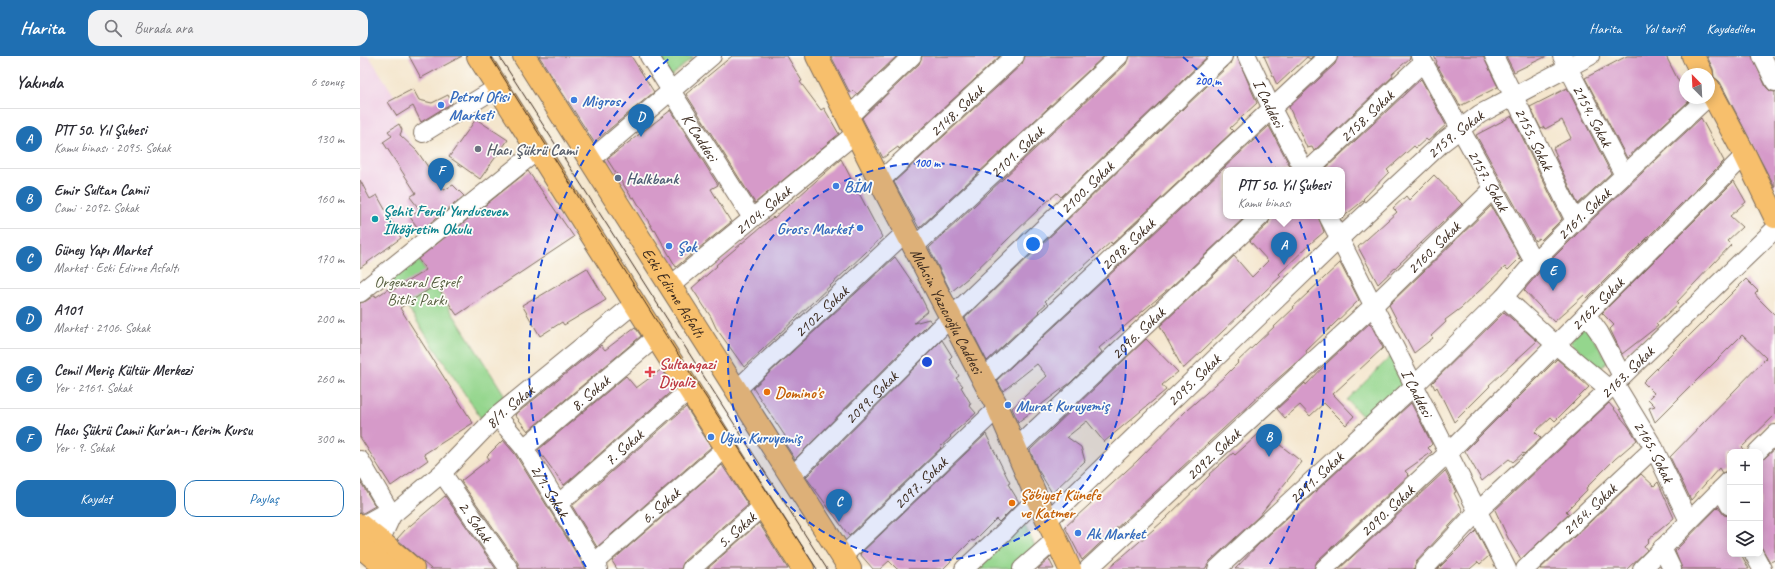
<!DOCTYPE html>
<html lang="tr">
<meta charset="utf-8">
<style>
body{margin:0;font-family:Caveat,sans-serif;background:#f2f2f3;color:#2b2b33}
.controls{position:absolute;right:12px;bottom:12px;display:grid;overflow:hidden;border-radius:8px;box-shadow:0 2px 10px #0003}
.controls button{width:36px;height:36px;display:grid;place-items:center;padding:0;border:0;border-bottom:1px solid #e1e1e2;background:#fff;color:#2b2b33;font:20px sans-serif}
.compass{position:absolute;left:1319px;top:12px;width:36px;height:36px;border-radius:50%;background:#fff;box-shadow:0 2px 10px #0003;rotate:336deg}
.you{position:absolute;left:673px;top:188px;width:14px;height:14px;margin:-10px;border:3px solid #fff;border-radius:50%;background:#1a73e8;box-shadow:0 0 0 6px #1a73e833}
.badge{display:grid;place-items:center;width:26px;height:26px;border-radius:50%;background:#1f6fb2;color:#fff;font-size:13px;font-weight:700}
.pin{position:absolute;translate:-50% -33px;filter:drop-shadow(0 1px 2px #0008)}
.pin::after{content:'';position:absolute;top:21px;width:14px;height:12px;background:inherit;clip-path:polygon(0 0,100% 0,50% 100%)}
.popup{position:absolute;left:863px;top:111px;width:122px;height:52px;box-sizing:border-box;display:grid;place-content:center;border-radius:8px;background:#fff;filter:drop-shadow(0 1px 3px #0005);font-size:13px;white-space:nowrap;color:#7c7c81}
.popup b{font-size:15px;color:#2b2b33}
.popup::after{content:'';position:absolute;left:50%;top:100%;margin-left:-8px;border:8px solid transparent;border-top-color:#fff}
.list{margin:0;padding:0;list-style:none}
h2{display:flex;justify-content:space-between;align-items:center;height:52px;margin:0;padding:0 16px;font-size:17px}
h2 small{font-size:13px;font-weight:400;color:#7c7c81}
.list li{display:grid;grid-template-columns:26px 1fr auto;gap:12px;align-items:center;box-sizing:border-box;height:60px;padding:0 16px;border-top:1px solid #e1e1e2}
.list b{display:block;font-size:15px;white-space:nowrap}
.list p{margin:0;font-size:13px;white-space:nowrap;color:#7c7c81}
.list em{font-size:13px;font-style:normal;color:#7c7c81}
.actions{display:flex;gap:8px;padding:12px 16px}
.actions a{flex:1;padding:9px 0;border:1px solid #1f6fb2;border-radius:12px;text-align:center;font-size:14px;color:#1f6fb2}
.actions .main{background:#1f6fb2;color:#fff}
.icon{flex:none;width:22px;height:22px;fill:none;stroke:currentColor;stroke-width:2;stroke-linecap:round;stroke-linejoin:round}
.map{position:relative;flex:none;width:1415px;height:513px;overflow:hidden}
header{display:flex;align-items:center;gap:24px;box-sizing:border-box;height:56px;padding:0 20px;background:#1f6fb2;color:#fff}
header strong{font-size:19px}
nav{display:flex;gap:22px;margin-inline-start:auto;font-size:14px}
.search{width:280px;height:36px;background:#f2f2f3;display:flex;align-items:center;gap:10px;box-sizing:border-box;padding:0 14px;border-radius:12px;color:#7c7c81;font-size:15px}
main{display:flex}
aside{flex:1;background:#fff}
.map>svg:first-child{display:block}
.built{fill:#f0d0e5}
.green{fill:#94d68d;stroke:#688056}
.building{fill:#d69ac9}
.lines{fill:none;stroke-linecap:round;stroke-linejoin:round}
.minor-casing{stroke:#7c6c5b;stroke-width:20}
.major-casing{stroke:#7c6c5b;stroke-width:24}
.highway-casing{stroke:#7c6c5b;stroke-width:24}
.minor{stroke:#fff;stroke-width:18}
.major{stroke:#f7bf6c;stroke-width:22}
.highway{stroke:#f7bf6c;stroke-width:22}
.tram{stroke:#3b2a1e;stroke-width:1}
.ring{fill:none;stroke:#1d4ed8;stroke-width:2;stroke-dasharray:7 5}
.shop-dot{fill:#3f7fe0;stroke:#fdfcf7;stroke-width:1.5}
.worship-dot{fill:#6b7280;stroke:#fdfcf7;stroke-width:1.5}
.service-dot{fill:#5c6f8a;stroke:#fdfcf7;stroke-width:1.5}
.culture-dot{fill:#0f9aa8;stroke:#fdfcf7;stroke-width:1.5}
.health-dot{fill:#e0444e;stroke:#fdfcf7;stroke-width:1.5}
.food-dot{fill:#e8710a;stroke:#fdfcf7;stroke-width:1.5}
.labels{text-anchor:middle;stroke-width:3.5;stroke-linejoin:round;paint-order:stroke}
.shop-label{font-size:16px;font-weight:bold;fill:#366cbe;stroke:#fdfcf7;text-anchor:start}
.street-label{font-size:16px;fill:#3b2a1e;stroke:#fdfcf7}
.worship-label{font-size:16px;font-weight:bold;fill:#5b616d;stroke:#fdfcf7;text-anchor:start}
.service-label{font-size:16px;font-weight:bold;fill:#4e5e75;stroke:#fdfcf7;text-anchor:start}
.culture-label{font-size:16px;font-weight:bold;fill:#0d838f;stroke:#fdfcf7;text-anchor:start}
.park-label{font-size:16px;fill:#565e3f;stroke:#fdfcf7}
.health-label{font-size:16px;font-weight:bold;fill:#be3a42;stroke:#fdfcf7;text-anchor:start}
.food-label{font-size:16px;font-weight:bold;fill:#c56008;stroke:#fdfcf7;text-anchor:start}
.centre{fill:#1d4ed8;stroke:#fdfcf7;stroke-width:2}
.ring-label{font-size:12px;text-anchor:middle;font-weight:bold;fill:#1d4ed8;stroke:#fdfcf7;stroke-width:3.5;stroke-linejoin:round;paint-order:stroke}
</style>
<header>
<strong>Harita</strong>
<div class="search"><svg class="icon" aria-label="search" viewBox="0 0 24 24"><circle cx="10" cy="10" r="6"/><path d="M15 15l6 6"/></svg>Burada ara</div>
<nav><a>Harita</a><a>Yol tarifi</a><a>Kaydedilen</a></nav>
</header>
<main>
<aside>
<h2>Yakında<small>6 sonuç</small></h2>
<ul class="list">
<li><span class="badge">A</span><div><b>PTT 50. Yıl Şubesi</b><p>Kamu binası · 2095. Sokak</p></div><em>130 m</em></li>
<li><span class="badge">B</span><div><b>Emir Sultan Camii</b><p>Cami · 2092. Sokak</p></div><em>160 m</em></li>
<li><span class="badge">C</span><div><b>Güney Yapı Market</b><p>Market · Eski Edirne Asfaltı</p></div><em>170 m</em></li>
<li><span class="badge">D</span><div><b>A101</b><p>Market · 2106. Sokak</p></div><em>200 m</em></li>
<li><span class="badge">E</span><div><b>Cemil Meriç Kültür Merkezi</b><p>Yer · 2161. Sokak</p></div><em>260 m</em></li>
<li><span class="badge">F</span><div><b>Hacı Şükrü Camii Kur'an-ı Kerim Kursu</b><p>Yer · 9. Sokak</p></div><em>300 m</em></li>
</ul>
<div class="actions"><a class="main">Kaydet</a><a>Paylaş</a></div>
</aside>
<div class="map">
<svg width="1415" height="513" viewBox="0 0 1415 513">
<rect width="100%" height="100%" fill="#fdfcf7"/>
<filter id="ink" filterUnits="userSpaceOnUse"><feTurbulence type="fractalNoise" baseFrequency=".025" numOctaves="2"/><feDisplacementMap in="SourceGraphic" scale="8" xChannelSelector="R" yChannelSelector="G"/><feConvolveMatrix kernelMatrix="1 2 1 2 8 2 1 2 1" color-interpolation-filters="sRGB"/></filter>
<filter id="wash" filterUnits="userSpaceOnUse"><feTurbulence type="fractalNoise" baseFrequency=".012" numOctaves="4" result="noise"/><feDisplacementMap in="SourceGraphic" scale="16" xChannelSelector="R" yChannelSelector="G"/><feGaussianBlur stdDeviation="0.9" result="paint"/><feColorMatrix in="noise" values="0 0 0 0 0 0 0 0 0 0 0 0 0 0 0 0 0 1.4 0 .05"/><feComposite in="paint" operator="in"/></filter>
<g filter="url(#wash)">
<rect width="100%" height="100%" fill="#f4e6cd"/>
<path class="built" d="M0,0h9l35,55 -10,7 41,59 -13,11 16,23 -71,55 -7,-10z"/>
<g class="green">
<path d="M295,0h39l-25,22z"/>
<path d="M58,203l86,135 -3,9 -19,17 -93,-141z"/>
<path d="M1225,269l23,36 -9,9 -29,-29z"/>
<path d="M1031,300l14,27 -37,39 -21,-22z"/>
<path d="M663,466l14,28 -22,19h-44z"/>
</g>
<g id="blocks">
<g class="building">
<path d="M49,0h53l-41,22z"/>
<path d="M179,0h92l23,36 -60,50z"/>
<path d="M372,0h55l15,25 -2,1 21,28 3,-2 15,26 -84,69 -69,-109z"/>
<path d="M471,0h66l-40,38 -4,-3 -3,2z"/>
<path d="M562,0h78l-101,93 -1,-2 -15,11 -21,-40 57,-54z"/>
<path d="M665,0h79l-185,172 -25,-46 128,-118z"/>
<path d="M769,0h79l-147,141 -4,-4 -14,12 -74,72 -18,15 -22,-44 197,-184z"/>
<path d="M873,0h4l20,47 -27,25 3,3 -121,113 -1,-2 -66,59 2,2 -9,8 1,1 -52,49 -22,-43 265,-254z"/>
<path d="M904,0h49l-3,3 -3,-2 -30,28z"/>
<path d="M978,0h72v2l-18,16 1,2 -79,75 -2,-4 -5,1 -18,-41 46,-43z"/>
<path d="M1074,0h49l15,31 -38,19 -24,-43 1,-1z"/>
<path d="M1146,0h41l-33,16z"/>
<path d="M1267,0h39l19,38v4h2l2,3 -62,57 -42,-80z"/>
<path d="M1347,0h45l14,31 4,4 5,1v96l-55,-106 -6,-5 -1,-8z"/>
<path d="M1061,23l25,46 -18,16 -2,-2 -10,9 -2,-2 -27,24 2,2 -26,27 1,1 -22,18v-48h-18z"/>
<path d="M1207,32l44,85 -33,31 -23,-48h2l-4,-8 18,-10 -9,-18 -17,9 -1,-2 -3,2 -11,-22z"/>
<path d="M53,33l6,11 13,3 16,-8 4,8 -31,19 -8,-16 -16,10 -9,-14z"/>
<path d="M311,54l47,75 -7,4 20,33 -55,45 -21,-37 -1,1 -20,-34 -2,1 -25,-39z"/>
<path d="M1152,60l50,103 -21,21 -2,-2 -4,3 -59,-106z"/>
<path d="M1341,62l23,43 -137,137 -3,-3 -30,27 -30,-32 18,-21 40,-40z"/>
<path d="M116,63l32,21 -28,39 -31,-22z"/>
<path d="M39,68l3,6 -2,5 17,16 27,39 9,-5 11,11 -44,35 -10,-14 10,-7 -10,-13 6,-4 -33,-51 9,-6 -4,-5z"/>
<path d="M909,70l23,44h-66v46h20l-76,72 -71,60 3,4 -32,31 -52,39 -6,-14 35,-32 -10,-12 -34,27 -6,-11z"/>
<path d="M481,103l41,78 -138,130 -28,-39 -5,-11 -19,-29 25,-22 -1,-1 57,-48 1,1z"/>
<path d="M168,115l46,66 -117,78 -21,-30 -36,23 73,115 -49,31 4,6 -37,26 -31,-49v-134l6,-2 9,-6 1,2 12,-8 2,3 36,-22 -8,-11z"/>
<path d="M1074,119l28,29 -84,80 -20,-37 39,-35 -4,-4 13,-12 3,4z"/>
<path d="M0,124l10,19 7,-4 24,43 -41,30z"/>
<path d="M1374,125l12,21 -16,14 12,11 -15,14 4,4 -54,57 1,2 -22,20 2,2 -36,28 -12,-25 4,-4 -12,-12z"/>
<path d="M1131,150l29,52 -12,12 -3,-3 -44,41 -16,12 1,2 -15,14 2,2 -19,15 -25,-48z"/>
<path d="M911,160h47l6,16 -13,11 -32,31 2,2 -17,16 -81,77 -23,-43 74,-70 18,21 16,-16 -18,-20 18,-17z"/>
<path d="M535,201l22,32 11,22 -14,12 15,-4 2,3 -136,137 -13,-20 3,-3 -32,-48z"/>
<path d="M980,207l19,37 -53,51 1,2 -43,38 -182,169 -17,-33 72,-66 50,-51 37,-33 14,-14 -1,-1 57,-54 -1,-1z"/>
<path d="M227,212l19,32 -42,25 -2,-3 -22,14 -18,-31 12,-7 1,1z"/>
<path d="M1386,223l12,12 -3,3 4,5 16,16v100l-33,32 5,5h-17v18l-8,3 -3,-5 -28,32 -21,-43 96,-99 -24,-23 -87,87 -6,-14 6,-2 -7,-7 6,-6 -11,-11z"/>
<path d="M1144,256l33,29 -48,44 1,1 -36,36 -17,-35 -2,2 -3,-6z"/>
<path d="M1010,267l13,25 -50,46 21,22 -8,9 -22,-22 -14,13 -10,-11 -15,13 -8,-9 28,-26 1,2 22,-23z"/>
<path d="M275,271l6,9 -113,95 -13,-16 86,-70 4,5z"/>
<path d="M786,283l32,33 -16,13 4,5 -62,52 -17,-21 -20,16 14,10 4,14 -33,32 -15,-25 -7,-18z"/>
<path d="M582,284l10,16 -3,3 10,17 -3,2 7,8 -2,1 10,17 -2,1 7,8 -26,23 1,1 -11,10 1,1 -92,88 -43,-59z"/>
<path d="M1197,303l32,28 -34,34 -4,-4 -16,15 6,6 -17,16 -1,-1 -10,9 -4,-3 -27,22 -17,-30z"/>
<path d="M302,313l12,20 -110,96 -26,-35 88,-74 10,12z"/>
<path d="M1051,347l21,41 -4,4 4,4 -27,19 4,4 -92,86 -3,8h-79l23,-24z"/>
<path d="M1249,347l19,23 9,14 -22,19 -29,29 1,2 -21,21 3,3 -48,45 -13,-21 -13,-28z"/>
<path d="M326,351l25,40 -114,100 -25,-41z"/>
<path d="M902,375l40,31 -43,54 -49,45 -5,8h-97l54,-47 48,-47 -1,-1 24,-21 2,2z"/>
<path d="M626,378l24,49 -2,1 11,18 -20,20 -3,-3 -22,22 -2,-1 -29,29h-46l-8,-8 -9,8h-7l-13,-15z"/>
<path d="M143,384l12,14 71,115h-67l-1,-6 -56,-80 -1,-2 28,-22 -2,-3z"/>
<path d="M1415,393v111l-5,2 -10,-17v-83z"/>
<path d="M362,409l26,40 -64,56 -3,8h-64l-5,-8z"/>
<path d="M1085,415l11,21 -2,1 9,18 -47,51 -2,7h-75z"/>
<path d="M1281,418l13,12 4,-4 16,36 -26,22 1,1 -5,5 3,4 -20,19h-87z"/>
<path d="M0,425l15,25 -12,7h-3z"/>
<path d="M85,440l51,73h-65l-34,-30 8,-9z"/>
<path d="M1358,451l6,8 6,1v38h11l8,15h-67l-7,-18z"/>
<path d="M399,467l29,46h-81z"/>
<path d="M1116,475l13,25 -9,8 -2,-2 -8,7h-32z"/>
<path d="M689,503l5,10h-16z"/>
</g>
</g>
</g>
<g filter="url(#ink)">
<use href="#blocks" fill-opacity="0" stroke="#7c6c5b" stroke-width="1"/>
<g class="lines">
<defs>
<g id="minor">
<path id="s1" d="M289,0l103,162"/>
<path id="s2" d="M887,0l25,53 32,61"/>
<path id="s3" d="M1060,0l114,206"/>
<path id="s4" d="M1134,0l81,165"/>
<path id="s5" d="M1202,0l62,119"/>
<path d="M1402,0l13,26"/>
<path d="M488,61l64,-61"/>
<path d="M63,77l75,-46"/>
<path d="M230,104l122,-104"/>
<path id="s6" d="M949,114l114,-108"/>
<path id="s7" d="M520,125l135,-125"/>
<path id="s8" d="M968,160l179,353"/>
<path id="s9" d="M554,191l205,-191"/>
<path id="s10" d="M310,230l186,-153"/>
<path d="M0,237l178,-143"/>
<path d="M1144,241l51,47 54,45"/>
<path d="M1226,258l13,18 23,44"/>
<path id="s11" d="M623,323l345,-323"/>
<path id="s12" d="M1255,328l39,64 35,73"/>
<path id="s13" d="M376,334l170,-158"/>
<path id="s14" d="M137,360l27,32 74,121"/>
<path id="s15" d="M164,392l132,-111"/>
<path id="s16" d="M655,393l246,-233"/>
<path d="M1397,396l18,-18"/>
<path d="M0,404l32,55"/>
<path id="s17" d="M82,417l67,96"/>
<path id="s18" d="M431,421l159,-159 273,-262"/>
<path d="M1361,433l9,17"/>
<path id="s19" d="M198,448l131,-114"/>
<path id="s20" d="M688,464l291,-281 104,-97 37,-28 110,-58"/>
<path d="M1,470l20,-11h11"/>
<path id="s21" d="M20,485l12,-26 50,-42 55,-57 137,-112"/>
<path d="M1302,492l10,21"/>
<path d="M1394,498l8,15"/>
<path id="s22" d="M482,501l156,-149"/>
<path id="s23" d="M234,507l132,-115"/>
<path id="s24" d="M331,513l72,-63"/>
<path d="M604,513l41,-38 32,-33"/>
<path d="M662,513l34,-30"/>
<path id="s25" d="M728,513l286,-264 119,-116"/>
<path id="s26" d="M857,513l198,-184 89,-88 30,-35 41,-41 132,-123"/>
<path id="s27" d="M964,513l125,-117 296,-297"/>
<path id="s28" d="M1064,513l53,-57 132,-123 166,-160"/>
<path id="s29" d="M1165,513l129,-121"/>
<path d="M1282,513l88,-89"/>
</g>
<g id="major">
<path d="M118,0l325,513"/>
<path id="s30" d="M164,0l326,513"/>
<path id="s31" d="M457,0l70,139 111,213 39,90 33,71"/>
<path d="M1333,0l9,18"/>
<path d="M1349,32l36,67 30,62"/>
<path d="M0,469l20,16"/>
</g>
<g id="highway">
<path d="M20,485l33,28"/>
<path d="M0,490l27,23"/>
</g>
</defs>
<use href="#minor" class="minor-casing"/>
<use href="#major" class="major-casing"/>
<use href="#highway" class="highway-casing"/>
<use href="#minor" class="minor"/>
<use href="#major" class="major"/>
<use href="#highway" class="highway"/>
<g class="tram">
<path d="M130,0l164,261 163,252"/>
<path d="M139,0l328,513"/>
</g>
</g>
</g>
<circle cx="567" cy="306" r="199" fill="#1d4ed8" fill-opacity=".12"/>
<g class="ring">
<circle cx="567" cy="306" r="199"/>
<path d="M226 511A398 398 0 0 1 311 1M823 1A398 398 0 0 1 908 511"/>
</g>
<g class="shop-dot">
<circle cx="214" cy="44" r="4"/>
<circle cx="81" cy="49" r="4"/>
<circle cx="476" cy="130" r="4"/>
<circle cx="500" cy="172" r="4"/>
<circle cx="309" cy="190" r="4"/>
<circle cx="648" cy="349" r="4"/>
<circle cx="351" cy="381" r="4"/>
<circle cx="718" cy="477" r="4"/>
</g>
<circle class="worship-dot" cx="118" cy="93" r="4"/>
<circle class="service-dot" cx="258" cy="122" r="4"/>
<circle class="culture-dot" cx="15" cy="163" r="4"/>
<path class="health-dot" d="M288 310h4v4h4v4h-4v4h-4v-4h-4v-4h4z"/>
<g class="food-dot">
<circle cx="407" cy="336" r="4"/>
<circle cx="652" cy="447" r="4"/>
</g>
<g class="labels">
<g class="shop-label">
<text x="89" y="46">Petrol Ofisi<tspan x="89" dy="18">Marketi</tspan></text>
<text x="222" y="50">Migros</text>
<text x="484" y="136">BİM</text>
<text x="492" y="178" text-anchor="end">Gross Market</text>
<text x="317" y="196">Şok</text>
<text x="656" y="355">Murat Kuruyemiş</text>
<text x="359" y="387">Uğur Kuruyemiş</text>
<text x="726" y="483">Ak Market</text>
</g>
<g class="street-label">
<text dy="6" stroke="none"><textPath href="#s2" startOffset="52">I Caddesi</textPath></text>
<text dy="6" stroke="none"><textPath href="#s7" startOffset="104">2148. Sokak</textPath></text>
<text dy="6" stroke="none"><textPath href="#s6" startOffset="79">2158. Sokak</textPath></text>
<text dy="6" stroke="none"><textPath href="#s5" startOffset="67">2154. Sokak</textPath></text>
<text dy="6" stroke="none"><textPath href="#s20" startOffset="561">2159. Sokak</textPath></text>
<text dy="6" stroke="none"><textPath href="#s1" startOffset="96">K Caddesi</textPath></text>
<text dy="6" stroke="none"><textPath href="#s4" startOffset="92">2155. Sokak</textPath></text>
<text dy="6" stroke="none"><textPath href="#s9" startOffset="140">2101. Sokak</textPath></text>
<text dy="6" stroke="none"><textPath href="#s3" startOffset="142">2157. Sokak</textPath></text>
<text dy="6" stroke="none"><textPath href="#s18" startOffset="414">2100. Sokak</textPath></text>
<text dy="6" stroke="none"><textPath href="#s10" startOffset="120">2104. Sokak</textPath></text>
<text dy="6" stroke="none"><textPath href="#s26" startOffset="511">2161. Sokak</textPath></text>
<text dy="6" stroke="none"><textPath href="#s11" startOffset="198">2098. Sokak</textPath></text>
<text dy="6" stroke="none"><textPath href="#s25" startOffset="472">2160. Sokak</textPath></text>
<text dy="6" stroke="none"><textPath href="#s30" startOffset="280">Eski Edirne Asfaltı</textPath></text>
<text dy="6" stroke="none"><textPath href="#s27" startOffset="381">2162. Sokak</textPath></text>
<text dy="6" stroke="none"><textPath href="#s13" startOffset="116">2102. Sokak</textPath></text>
<text dy="6" stroke="none"><textPath href="#s31" startOffset="286">Muhsin Yazıcıoğlu Caddesi</textPath></text>
<text dy="6" stroke="none"><textPath href="#s16" startOffset="169">2096. Sokak</textPath></text>
<text dy="6" stroke="none"><textPath href="#s28" startOffset="283">2163. Sokak</textPath></text>
<text dy="6" stroke="none"><textPath href="#s20" startOffset="202">2095. Sokak</textPath></text>
<text dy="6" stroke="none"><textPath href="#s15" startOffset="86">8. Sokak</textPath></text>
<text dy="6" stroke="none"><textPath href="#s8" startOffset="198">I Caddesi</textPath></text>
<text dy="6" stroke="none"><textPath href="#s18" startOffset="113">2099. Sokak</textPath></text>
<text dy="6" stroke="none"><textPath href="#s21" startOffset="189">8/1. Sokak</textPath></text>
<text dy="6" stroke="none"><textPath href="#s19" startOffset="87">7. Sokak</textPath></text>
<text dy="6" stroke="none"><textPath href="#s12" startOffset="78">2165. Sokak</textPath></text>
<text dy="6" stroke="none"><textPath href="#s25" startOffset="170">2092. Sokak</textPath></text>
<text dy="6" stroke="none"><textPath href="#s26" startOffset="135">2091. Sokak</textPath></text>
<text dy="6" stroke="none"><textPath href="#s22" startOffset="108">2097. Sokak</textPath></text>
<text dy="6" stroke="none"><textPath href="#s14" startOffset="92">2/1. Sokak</textPath></text>
<text dy="6" stroke="none"><textPath href="#s23" startOffset="88">6. Sokak</textPath></text>
<text dy="6" stroke="none"><textPath href="#s29" startOffset="88">2164. Sokak</textPath></text>
<text dy="6" stroke="none"><textPath href="#s27" startOffset="86">2090. Sokak</textPath></text>
<text dy="6" stroke="none"><textPath href="#s17" startOffset="59">2. Sokak</textPath></text>
<text dy="6" stroke="none"><textPath href="#s24" startOffset="60">5. Sokak</textPath></text>
</g>
<g class="worship-label">
<text x="126" y="99">Hacı Şükrü Cami</text>
</g>
<g class="service-label">
<text x="266" y="128">Halkbank</text>
</g>
<g class="culture-label">
<text x="23" y="160">Şehit Ferdi Yurduseven<tspan x="23" dy="18">İlköğretim Okulu</tspan></text>
</g>
<g class="park-label">
<text x="57" y="231">Orgeneral Eşref<tspan x="57" dy="18">Bitlis Parkı</tspan></text>
</g>
<g class="health-label">
<text x="299" y="313">Sultangazi<tspan x="299" dy="18">Diyaliz</tspan></text>
</g>
<g class="food-label">
<text x="415" y="342">Domino's</text>
<text x="660" y="444">Şöbiyet Künefe<tspan x="660" dy="18">ve Katmer</tspan></text>
</g>
</g>
<circle cx="567" cy="306" r="6" class="centre"/>
<g class="ring-label">
<text x="848" y="29">200 m</text>
<text x="567" y="111">100 m</text>
</g>
</svg>
<div class="controls">
<button>+</button>
<button>−</button>
<button><svg class="icon" aria-label="layers" viewBox="0 0 24 24"><path d="M12 4l9 5-9 5-9-5zM3 14l9 5 9-5"/></svg></button>
</div>
<svg class="compass" viewBox="-18 -18 36 36"><path d="M0-13l5 13h-10z" fill="#e53935"/><path d="M0 13l5-13h-10z" fill="#7c7c81"/></svg>
<div class="you"></div>
<div class="pin badge" style="left:924px;top:209px">A</div>
<div class="popup"><b>PTT 50. Yıl Şubesi</b>Kamu binası</div>
<div class="pin badge" style="left:909px;top:401px">B</div>
<div class="pin badge" style="left:479px;top:466px">C</div>
<div class="pin badge" style="left:281px;top:81px">D</div>
<div class="pin badge" style="left:1193px;top:235px">E</div>
<div class="pin badge" style="left:81px;top:135px">F</div>
</div>
</main>
